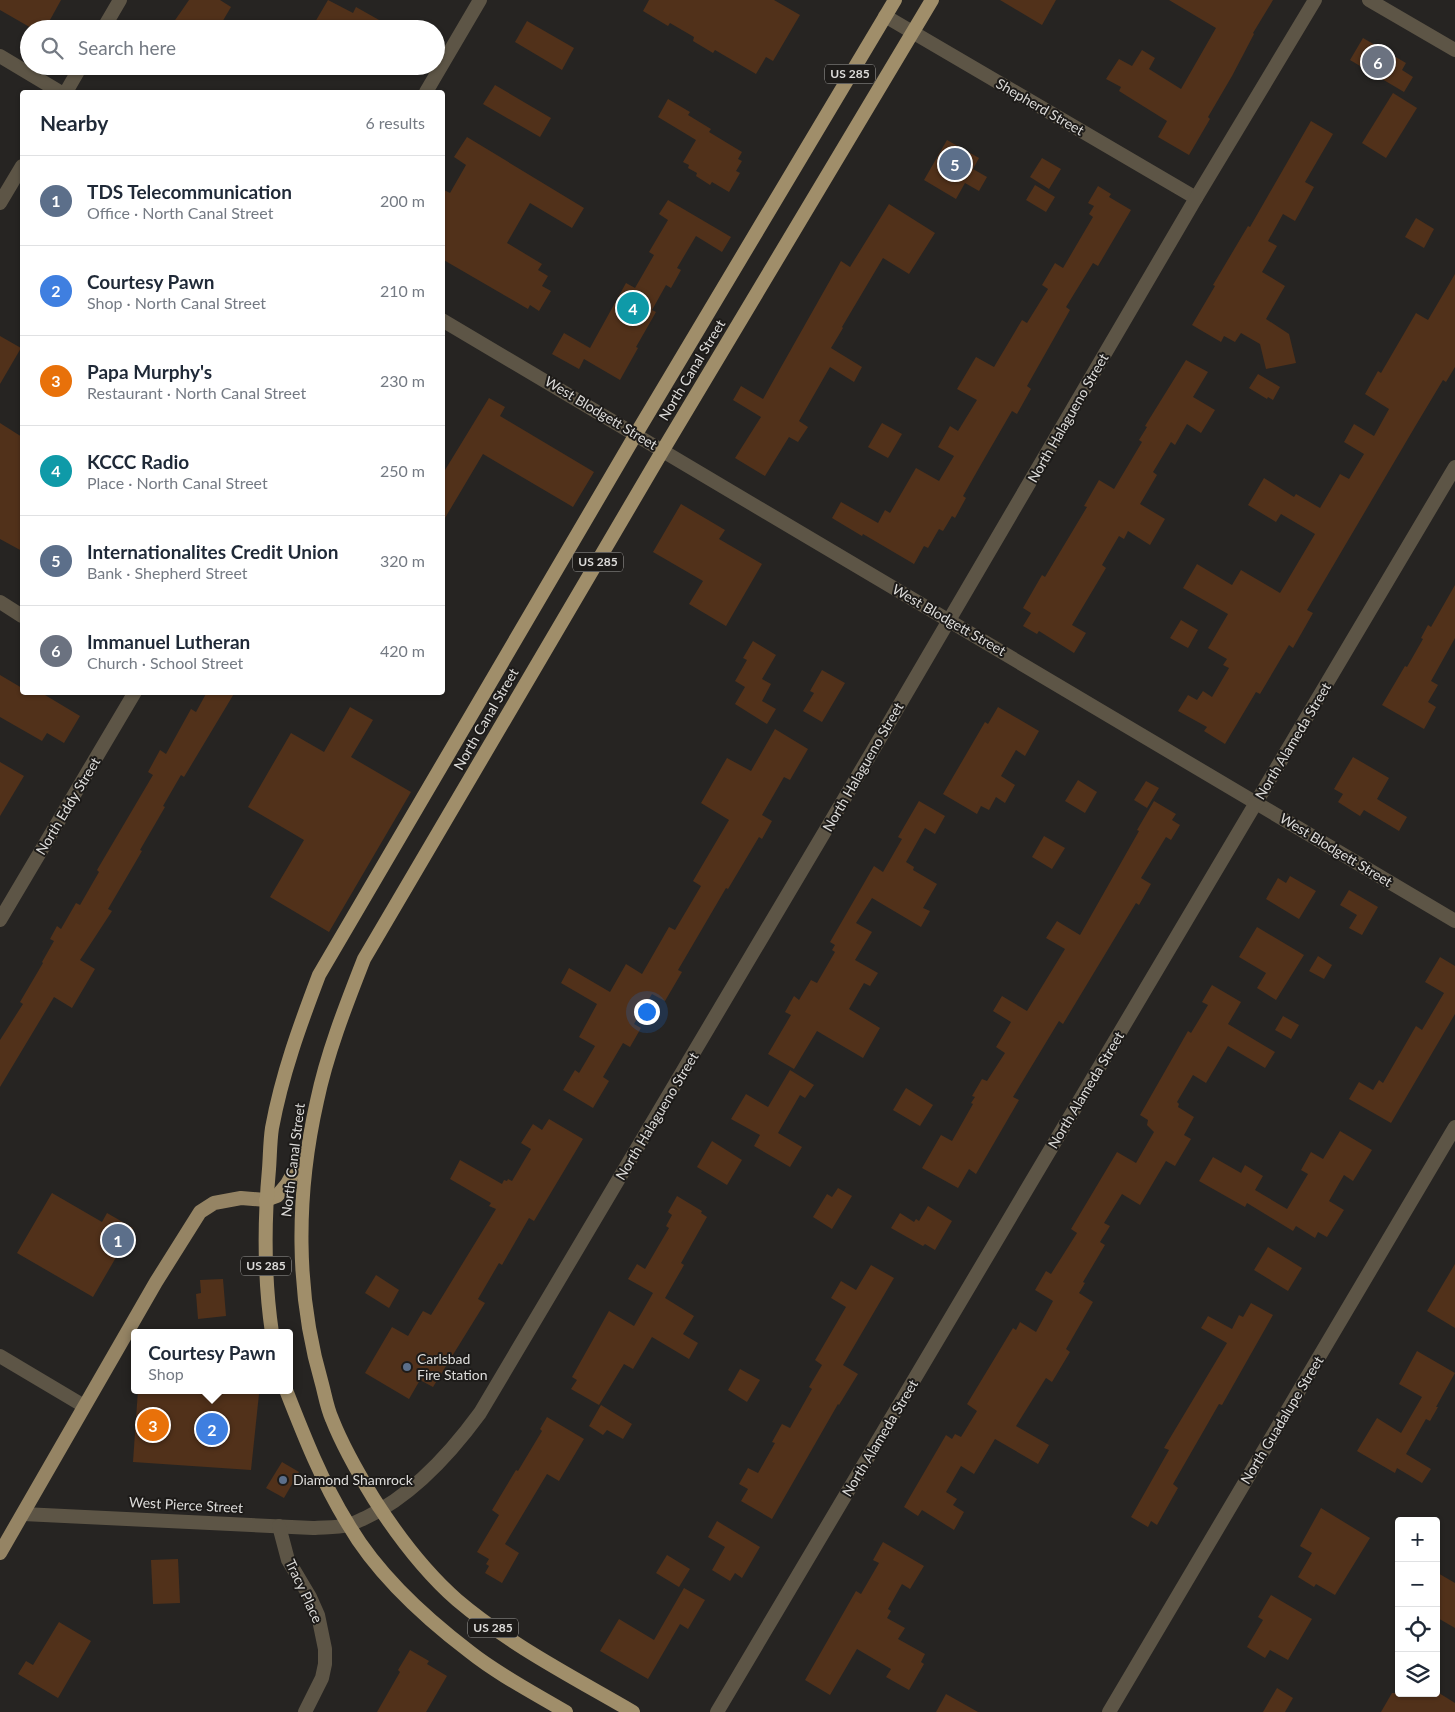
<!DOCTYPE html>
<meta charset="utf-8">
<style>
body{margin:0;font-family:Lato,sans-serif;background:#f6f6f7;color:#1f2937}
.controls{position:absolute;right:15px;bottom:15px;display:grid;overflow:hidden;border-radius:5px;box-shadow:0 1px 4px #0004}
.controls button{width:45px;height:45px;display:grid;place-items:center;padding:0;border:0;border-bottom:1px solid #e0e1e3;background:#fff;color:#1f2937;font:25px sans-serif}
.you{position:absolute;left:646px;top:1011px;width:18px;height:18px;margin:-12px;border:4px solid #fff;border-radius:50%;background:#1a73e8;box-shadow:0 0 0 8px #1a73e833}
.badge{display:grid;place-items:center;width:32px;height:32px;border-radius:50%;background:#0f766e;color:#fff;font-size:16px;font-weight:700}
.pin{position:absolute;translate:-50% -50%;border:2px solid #fff;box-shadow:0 1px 5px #0006}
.popup{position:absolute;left:131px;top:1329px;width:162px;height:65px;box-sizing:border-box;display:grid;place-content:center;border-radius:5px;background:#fff;filter:drop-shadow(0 1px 4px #0005);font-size:16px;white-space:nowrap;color:#747a83}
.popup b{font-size:19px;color:#1f2937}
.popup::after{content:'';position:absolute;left:50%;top:100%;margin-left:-10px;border:10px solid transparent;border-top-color:#fff}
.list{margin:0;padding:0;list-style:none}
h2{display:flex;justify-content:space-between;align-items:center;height:65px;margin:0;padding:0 20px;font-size:21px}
h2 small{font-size:16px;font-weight:400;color:#747a83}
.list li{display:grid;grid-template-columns:32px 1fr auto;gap:15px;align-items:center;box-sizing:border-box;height:90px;padding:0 20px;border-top:1px solid #e0e1e3}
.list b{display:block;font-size:19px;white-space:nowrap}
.list p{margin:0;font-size:16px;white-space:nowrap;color:#747a83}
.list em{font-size:16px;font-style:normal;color:#747a83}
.icon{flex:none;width:28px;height:28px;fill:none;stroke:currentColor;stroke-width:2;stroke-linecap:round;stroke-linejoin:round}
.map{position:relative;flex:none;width:1455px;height:1712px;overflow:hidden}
.search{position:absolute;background:#fff;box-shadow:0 1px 4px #0004;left:20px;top:20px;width:425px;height:55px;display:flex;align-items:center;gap:12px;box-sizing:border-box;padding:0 18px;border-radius:28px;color:#747a83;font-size:19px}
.panel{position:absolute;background:#fff;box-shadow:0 1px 4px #0004;left:20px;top:90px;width:425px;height:605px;border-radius:5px}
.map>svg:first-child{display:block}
.building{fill:#51311a}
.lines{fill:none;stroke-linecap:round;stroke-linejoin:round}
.minor{stroke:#5d5546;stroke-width:14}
.primary{stroke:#958464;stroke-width:14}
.trunk{stroke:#a08e6a;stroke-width:14}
.service-dot{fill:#5c6f8a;stroke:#1d1b19;stroke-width:2}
.labels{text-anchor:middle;stroke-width:4;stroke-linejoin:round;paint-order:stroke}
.shield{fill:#1d1b19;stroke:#a3a2a0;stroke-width:1}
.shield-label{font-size:12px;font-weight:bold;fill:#dddcda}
.street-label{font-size:14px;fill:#dddcda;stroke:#1d1b19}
.poi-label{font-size:14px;fill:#dddcda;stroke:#1d1b19;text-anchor:start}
</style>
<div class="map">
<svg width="1455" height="1712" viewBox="0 0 1455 1712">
<rect width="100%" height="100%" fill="#262422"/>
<g class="building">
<path d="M0,0h61l-16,29h-12l-33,-19z"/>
<path d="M189,0h31l11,7 -13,22h-49z"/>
<path d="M328,0l25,13 3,-6 39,22h-84z"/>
<path d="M649,0h125l26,15 -27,46 -7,-4 -10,17 -41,-24 -2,3 -20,-12 1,-4 -24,-14 -2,3 -25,-15z"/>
<path d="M1000,0h56l-14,25z"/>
<path d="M1169,0h104l-20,33 1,1 -22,42 -24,41 2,2 -21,36 -31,-18 9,-16 -48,-30 2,-4 -15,-8 13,-20 13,7 10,-16 13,8 -6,11 32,20 35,-61z"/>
<path d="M527,21l47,27 -12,22 -47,-28z"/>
<path d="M1363,38l43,25 -4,7 11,7 -9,15 -54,-32z"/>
<path d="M495,85l56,33 -11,19 -57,-33z"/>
<path d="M1393,93l24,15 -31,50 -24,-15z"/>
<path d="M668,99l22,13 -2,3 23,14 -2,3 33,20 -4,7 4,2 -6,10 4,2 -11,19 -17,-10 -2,3 -14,-9 1,-3 -9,-5 1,-3 -6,-3 13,-22 -38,-23z"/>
<path d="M1311,121l22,13 -28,48 9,5 -19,34 -12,-7 -15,27 9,5 -15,26 23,14 -19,33 23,15 7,29 -30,6 -6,-25 -19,-11 -6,9 -11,-6 -3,6 -29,-17 23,-39 -2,-1 35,-59 2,1z"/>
<path d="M467,137l117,71 -12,20 -42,-25 -23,40 35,21 -4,6 10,6 -6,10 9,5 -12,20 -9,-6 -2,4 -86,-50v-70l8,4 16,-28 -12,-8z"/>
<path d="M947,140l32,18 -6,11 14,8 -8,14 -14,-8 -9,16 -32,-19z"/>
<path d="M1042,158l19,11 -12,20 -19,-12z"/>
<path d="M1035,185l20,12 -9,15 -20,-12z"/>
<path d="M1098,186l13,8 -2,3 22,13 -33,56 -5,-3 -27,44 4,3 -43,76 4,3 -14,25 -5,-3 -29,50 -20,35 3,2 -11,20 -3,-2 -9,15 -4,-2 -11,19 -4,-2 -10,18 -51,-30 -1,2 -30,-18 9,-16 37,21 7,-13 5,3 26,-45 23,13 15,-25 -16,-9 12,-21 8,5 19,-31 -20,-11 19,-32 18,10 28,-47 5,3 21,-34 -6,-4 13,-22 8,5 30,-51 -4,-3 5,-8 -6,-3z"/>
<path d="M668,200l63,37 -9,15 -26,-16 -19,32 4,2 -10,18 -5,-3 -14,25 4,2 -20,35 2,1 -18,32 -36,-21 -5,10 -27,-15 12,-21 26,15 36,-65 9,5 19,-33 -5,-3 19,-32 -9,-6z"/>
<path d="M889,204l46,29 -26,41 -26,-16 -41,69 1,1 -12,20 31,19 -8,15 -24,-15 -31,54 9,6 -10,15 -9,-5 -24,39 -30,-18 26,-41 -28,-17 8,-14 22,13 78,-138 9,6z"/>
<path d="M1416,218l18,11 -10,19 -19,-11z"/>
<path d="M1455,274v93l-9,15 -3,-2 -27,45 -109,185 6,3 -20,35 -4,-3 -29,49 -4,-2 -31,52 -21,-13 3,-4 -29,-16 10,-16 9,5 6,-9 9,6 17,-29 -6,-3 4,-6 -19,-11 20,-34 -45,-26 14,-24 35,21 9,-15 39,23 35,-59 -34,-20 -5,8 -28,-17 16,-27 30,19 2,-3 24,14 20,-34 9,5 15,-25 -20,-12 10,-18 20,12 15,-27 -24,-15 13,-23 3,2 35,-60 12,7z"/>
<path d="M0,336l21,12 -21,36z"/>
<path d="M1186,360l22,12 -15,25 22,13 -14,23 -14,-9 -12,21 -4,-3 -18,30 4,3 -17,29 25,15 -15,26 -22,-14 -4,8 -5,-3 -17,29 4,3 -34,57 14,8 -12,20 -35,-22 -2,3 -14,-8 8,-13 -8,-5 19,-33 3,2 42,-70 -3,-1 15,-26 15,9 28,-47 -3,-2 8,-13 -2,-1z"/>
<path d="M1258,374l22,13 -7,13 -5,-3 -1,2 -18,-11z"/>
<path d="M489,398l16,9 -5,9 94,56 -21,35 -90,-53 -41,69v-48z"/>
<path d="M0,423l22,14v114l-22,-12z"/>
<path d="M882,423l20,11 -14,24 -20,-11z"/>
<path d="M681,504l44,26 -6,9 43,25 -36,62 -37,-22 14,-23 -50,-29z"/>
<path d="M1455,585v53l-24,43 7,4 -10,17 8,5 -12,22 -42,-24 23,-39 2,1 16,-28 -2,-1 7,-13 3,2z"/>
<path d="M1181,620l17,10 -10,18 -18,-10z"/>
<path d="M753,641l23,14 -14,24 9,5 -9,17 14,8 -9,15 -32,-20 10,-17 -10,-6 12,-21 -4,-2z"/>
<path d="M822,670l23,13 -23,39 -19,-11 11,-18 -4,-2z"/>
<path d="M0,675l22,13v4h18l40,24 -16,27 -17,-10 -5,8 -42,-24z"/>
<path d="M207,692h28l-51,85 -3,-2 -18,31 2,1 -25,43 2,1 -34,58 4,2 -32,49 15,9 -23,39 -18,-11 -54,90v-47l23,-36 -3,-2 23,-39 -1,-1 12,-21 -4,-2 7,-13 4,3 15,-26 4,2 19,-33 -2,-2 56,-95 -5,-3 12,-22 6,4 25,-45 5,3z"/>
<path d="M350,707l23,13 -22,37 60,35 -82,140 -59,-35 34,-57 -56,-33 43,-74 33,19z"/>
<path d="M998,707l41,24 -14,25 -9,-6 -15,26 14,9 -10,18 -9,-6 -7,13 -8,-4 -4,8 -34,-20 42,-72 3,2z"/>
<path d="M775,729l33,20 -18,31 -6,-3 -22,38 10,6 -10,18 -3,-2 -31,52 -2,-1 -48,82 4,2 -17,29 -13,-7 -18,30 7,4 -11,19 -7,-4 -20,34 6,4 -16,27 -30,-18 12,-20 4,3 16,-27 -16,-9 18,-33 -36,-21 8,-15 41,24 16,-28 16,10 27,-47 6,3 26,-44 -8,-5 36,-61 -28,-17 26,-45 24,13z"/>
<path d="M1353,757l36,21 -12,21 30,18 -8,14 -35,-21 -4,6 -22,-14 5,-8 -9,-5z"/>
<path d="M0,762l24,14 -24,40z"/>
<path d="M1078,780l19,12 -12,21 -20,-12z"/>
<path d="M1146,781l13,7 -12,20 -13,-8z"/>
<path d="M919,801l26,15 -10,18 -10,-6 -19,34 8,5 -1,3 24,14 -14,24 7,3 -9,16 -49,-29 -16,25 16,9 -17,28 23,13 -8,13 -6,-3 -15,26 31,19 -17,30 -46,-27 -23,38 -26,-15 23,-39 -6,-3 9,-16 5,4 12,-20 6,3 18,-31 -3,-2 3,-5 -5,-3 44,-76 9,6 19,-33 -4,-2z"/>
<path d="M1154,801l22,13 -4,6 8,5 -9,15 -5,-3 -25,41 10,6 -12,21 -3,-2 -73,121 -4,-3 -46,76 6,3 -43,74 -7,-5 -11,19 -36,-20 19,-33 11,6 21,-37 -2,-1 4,-6 -3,-1 10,-17 5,2 18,-28 -9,-6 15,-25 -18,-11 9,-15 25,15 38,-62 -19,-11 11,-17 23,14 59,-104 -2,-1z"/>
<path d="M1044,836l21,12 -13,21 -20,-12z"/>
<path d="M1290,876l26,15 -17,28 -33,-20 12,-21 8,5z"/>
<path d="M1349,890l29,17 -16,28 -13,-7 8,-13 -17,-10z"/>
<path d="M1257,927l47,28 -28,45 -19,-12 9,-15 -27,-16z"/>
<path d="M1318,956l14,9 -8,14 -15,-8z"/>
<path d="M1440,957l15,9v48l-64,109 -42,-24 10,-17 14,8 6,-10 4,3 33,-57 6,4 22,-37 -19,-11z"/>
<path d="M1212,985l29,17 -13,22 47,28 -10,16 -37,-22 -22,37 -13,-8 -16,27 2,2 -1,3 16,10 -10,18 7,4 -16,27 -9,-5 -26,44 -18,-11 -18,29 6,3 -10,16 5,3 -22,37 2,1 -6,10 14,9 -27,47 4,3 -18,30 -6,-4 -30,48 33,19 -11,19 -43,-25 -21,35 -13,-8 -15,26 11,7 -4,6 11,7 -10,18 -32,-20 -4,6 -14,-9 42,-72 6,4 3,-5 6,3 16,-26 -10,-7 46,-76 3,2 4,-8 16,10 17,-31 -18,-11 11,-19 5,3 26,-41 -6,-4 46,-77 19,11 18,-31 -7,-7 1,-5 -8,-5 48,-84 3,2 17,-28 -6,-3z"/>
<path d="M1283,1016l16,9 -8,14 -16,-9z"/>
<path d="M790,1070l24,15 -9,13 -5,-3 -22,38 24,14 -12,20 -36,-21 6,-11 -29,-16 15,-25 22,13z"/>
<path d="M906,1088l27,17 -13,21 -27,-16z"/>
<path d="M549,1119l34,20 -49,82 -5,-3 -27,47 -3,-2 -21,36 7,4 -52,84 -13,-7 -11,19 -44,-26 27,-46 16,9 15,-25 8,4 65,-106 -7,-3 2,-3 -41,-24 10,-19 42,24 2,-4 3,1 1,-2 4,2 19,-32 -10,-6 12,-19 9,6z"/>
<path d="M1340,1131l32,19 -19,31 -9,-6 -15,26 15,9 -17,27 -9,-5 -3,6 -19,-12 -3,5 -46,-28 -2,4 -46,-26 14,-24 28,16 4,-8 18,11 -8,14 32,19 21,-35 -7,-4 10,-18 12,7z"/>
<path d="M712,1141l30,19 -15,25 -30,-18z"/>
<path d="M838,1188l14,8 -20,33 -19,-12 14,-23 5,3z"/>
<path d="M52,1193l50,29 5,-9 26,15 -40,69 -76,-44z"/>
<path d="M677,1196l25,15 -1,2 6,4 -26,46 3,2 -19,33 29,18 -11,18 15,9 -9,16 -37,-22 -19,32 -9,-5 -25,41 -28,-16 6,-9 -5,-3 37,-66 25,15 19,-33 -25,-14 9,-15 8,5 24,-41 -3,-2 6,-11 -4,-3z"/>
<path d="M928,1206l24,15 -17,29 -10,-6 -2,2 -32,-18 9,-15 14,9 2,-3 3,2z"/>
<path d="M1268,1247l34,21 -14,23 -34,-21z"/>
<path d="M1455,1264v64l-28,-17z"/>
<path d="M871,1265l23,13 -51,87 15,9 -19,31 -1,-1 -66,115 -31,-18 7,-12 -9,-5 9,-16 10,5 17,-30 -3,-1 10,-18 8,4 22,-39 -3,-2 13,-22 -7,-5 31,-53 -15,-9 10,-17 15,9z"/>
<path d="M376,1275l23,15 -10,18 -24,-15z"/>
<path d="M223,1279l3,37 -28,3 -2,-25 5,-1 -1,-13z"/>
<path d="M1251,1303l22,12 -51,90 -3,-1 -46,80 5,4 -21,37 -6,-4 -3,6 -17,-10 38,-67 -5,-2 63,-105 -26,-15 7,-12 24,13 7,-14 4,2z"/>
<path d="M1417,1351l38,22 -19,34h2l-8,14 -4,-2 -20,35 25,15 -9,14 -25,-15 -2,5 -38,-22 20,-33 24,15 21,-36 -23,-13z"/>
<path d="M740,1369l20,11 -13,22 -19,-12z"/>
<path d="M138,1390h71l50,4 -8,76 -118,-8z"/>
<path d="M601,1405l31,19 -9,15 -16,-9 -4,5 -14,-9z"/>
<path d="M547,1417l37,22 -25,42 -12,-7 -42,70 14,9 -17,30 -17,-10 4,-7 -3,-2 3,-5 -12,-7 22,-37 -7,-5 24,-40 2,1 24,-40 -2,-2z"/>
<path d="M282,1462l17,10 -15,26 -18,-10z"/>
<path d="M1321,1508l49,30 -35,57 -19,-11 -2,3 -16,-10 14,-24 -12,-7z"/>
<path d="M717,1521l43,26 -18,31 -7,-5 -5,8 -18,-11 13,-23 -17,-10z"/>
<path d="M883,1542l41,24 -14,23 -8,-5 -14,25 3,2 -4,7 18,10 -7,11 27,15 -4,8 3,2 -15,26 -23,-13 5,-8 -34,-20 -27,46 -25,-15 51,-89 5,3 18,-31 -6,-3z"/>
<path d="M667,1555l23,14 -11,18 -23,-14z"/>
<path d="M178,1559l2,44 -27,1 -2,-44z"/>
<path d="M1436,1572l19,11v45l-19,-11z"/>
<path d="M684,1588l21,12 -17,29 -8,-5 -32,55 -48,-28 19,-32 35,21z"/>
<path d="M1271,1595l41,24 -24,41 -18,-10 -5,8 -18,-11 16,-27 -5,-3z"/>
<path d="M59,1622l32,19 -33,57 -40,-24 8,-13 7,4z"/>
<path d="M410,1650l19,11 -2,3 20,12 -21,36h-49l23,-40 -2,-2z"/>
<path d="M1277,1688l16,10 -8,14h-22z"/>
<path d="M1392,1693h47l16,10v9h-74z"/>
<path d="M946,1694l32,18h-42z"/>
</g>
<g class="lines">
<g class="minor">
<path d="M1369,0l86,50"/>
<path d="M885,16l311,182"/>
<path d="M103,29l17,-29"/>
<path d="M0,56l60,36"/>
<path d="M66,92l15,-26"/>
<path d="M426,92l54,-92"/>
<path d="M0,203l22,-37"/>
<path d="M442,320l1013,601"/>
<path d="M0,602l22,14"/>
<path d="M0,920l135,-228"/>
<path d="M0,1356l84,50"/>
<path d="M23,1514l290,14c11,-1 24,0 35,-3 5,-1 12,-5 17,-7 47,-22 85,-64 115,-105l389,-656 327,-559 119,-198"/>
<path d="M279,1526l9,34 22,37 8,18 7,34v15l-3,14 -17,34"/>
<path d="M717,1712l738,-1245"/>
<path d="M1109,1712l346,-585"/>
</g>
<path class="primary" d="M0,1553l156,-271 44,-70 14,-9 27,-5 25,2"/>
<g class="trunk">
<path d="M266,1200l11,-4 10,-12 18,-32"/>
<path d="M272,1333c-8,-55 -8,-109 -3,-164 1,-13 1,-28 3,-41 10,-54 28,-103 47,-153l317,-541 259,-434"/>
<path d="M286,1390c18,46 36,92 62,134 29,50 76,93 122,128 29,23 64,41 96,60"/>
<path d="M633,1712c-60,-35 -123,-67 -176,-112 -32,-28 -60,-65 -83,-101 -16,-26 -31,-52 -42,-80 -5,-11 -7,-24 -10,-35 -27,-92 -26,-190 -5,-283 10,-48 29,-96 47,-142l299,-509 269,-450"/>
</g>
</g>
<g class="service-dot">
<circle cx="407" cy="1367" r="5"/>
<circle cx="283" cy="1480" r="5"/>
</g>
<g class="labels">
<g class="shield">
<rect x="825" y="64.5" width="50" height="19" rx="4"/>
<rect x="573" y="552.5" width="50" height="19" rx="4"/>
<rect x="241" y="1256.5" width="50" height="19" rx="4"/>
<rect x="468" y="1618.5" width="50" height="19" rx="4"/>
</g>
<g class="shield-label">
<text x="850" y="78">US 285</text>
<text x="598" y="566">US 285</text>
<text x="266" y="1270">US 285</text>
<text x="493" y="1632">US 285</text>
</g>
<g class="street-label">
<text transform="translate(1040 107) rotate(30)" y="5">Shepherd Street</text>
<text transform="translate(692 370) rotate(-59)" y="5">North Canal Street</text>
<text transform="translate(601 413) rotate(31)" y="5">West Blodgett Street</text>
<text transform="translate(1068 418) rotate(-60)" y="5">North Halagueno Street</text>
<text transform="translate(949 620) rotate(30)" y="5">West Blodgett Street</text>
<text transform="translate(486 719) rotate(-60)" y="5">North Canal Street</text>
<text transform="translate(1293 741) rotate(-59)" y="5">North Alameda Street</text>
<text transform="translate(863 767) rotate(-60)" y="5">North Halagueno Street</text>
<text transform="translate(68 806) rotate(-59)" y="5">North Eddy Street</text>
<text transform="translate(1336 850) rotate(31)" y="5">West Blodgett Street</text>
<text transform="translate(1086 1090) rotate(-59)" y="5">North Alameda Street</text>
<text transform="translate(657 1116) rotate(-59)" y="5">North Halagueno Street</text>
<text transform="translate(293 1160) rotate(-83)" y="5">North Canal Street</text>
<text transform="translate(1282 1420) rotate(-59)" y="5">North Guadalupe Street</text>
<text transform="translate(880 1438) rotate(-59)" y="5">North Alameda Street</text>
<text transform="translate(186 1505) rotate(3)" y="5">West Pierce Street</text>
<text transform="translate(304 1591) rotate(65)" y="5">Tracy Place</text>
</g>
<g class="poi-label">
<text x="417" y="1364">Carlsbad<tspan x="417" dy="16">Fire Station</tspan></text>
<text x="293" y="1485">Diamond Shamrock</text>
</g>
</g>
</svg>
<div class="controls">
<button>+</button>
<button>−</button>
<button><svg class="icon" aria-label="locate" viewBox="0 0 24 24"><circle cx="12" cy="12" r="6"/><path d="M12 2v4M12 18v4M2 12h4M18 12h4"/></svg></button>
<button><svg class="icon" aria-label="layers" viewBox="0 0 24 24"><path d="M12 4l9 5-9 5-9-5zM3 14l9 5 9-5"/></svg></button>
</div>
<div class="you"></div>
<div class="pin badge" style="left:118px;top:1240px;background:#5c6f8a">1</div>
<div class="pin badge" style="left:212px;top:1429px;background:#3f7fe0">2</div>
<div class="popup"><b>Courtesy Pawn</b>Shop</div>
<div class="pin badge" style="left:153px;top:1425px;background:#e8710a">3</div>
<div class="pin badge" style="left:633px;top:308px;background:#0f9aa8">4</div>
<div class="pin badge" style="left:955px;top:164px;background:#5c6f8a">5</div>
<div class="pin badge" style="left:1378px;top:62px;background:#6b7280">6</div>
<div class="search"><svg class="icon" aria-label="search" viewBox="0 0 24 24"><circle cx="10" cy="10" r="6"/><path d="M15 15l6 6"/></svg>Search here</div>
<section class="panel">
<h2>Nearby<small>6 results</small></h2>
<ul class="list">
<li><span class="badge" style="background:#5c6f8a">1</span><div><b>TDS Telecommunication</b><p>Office · North Canal Street</p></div><em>200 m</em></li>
<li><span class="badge" style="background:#3f7fe0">2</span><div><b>Courtesy Pawn</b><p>Shop · North Canal Street</p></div><em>210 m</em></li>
<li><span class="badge" style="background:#e8710a">3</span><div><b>Papa Murphy's</b><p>Restaurant · North Canal Street</p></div><em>230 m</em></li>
<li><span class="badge" style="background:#0f9aa8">4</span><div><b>KCCC Radio</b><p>Place · North Canal Street</p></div><em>250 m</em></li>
<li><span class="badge" style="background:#5c6f8a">5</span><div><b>Internationalites Credit Union</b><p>Bank · Shepherd Street</p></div><em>320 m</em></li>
<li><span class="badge" style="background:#6b7280">6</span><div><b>Immanuel Lutheran</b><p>Church · School Street</p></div><em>420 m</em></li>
</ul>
</section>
</div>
